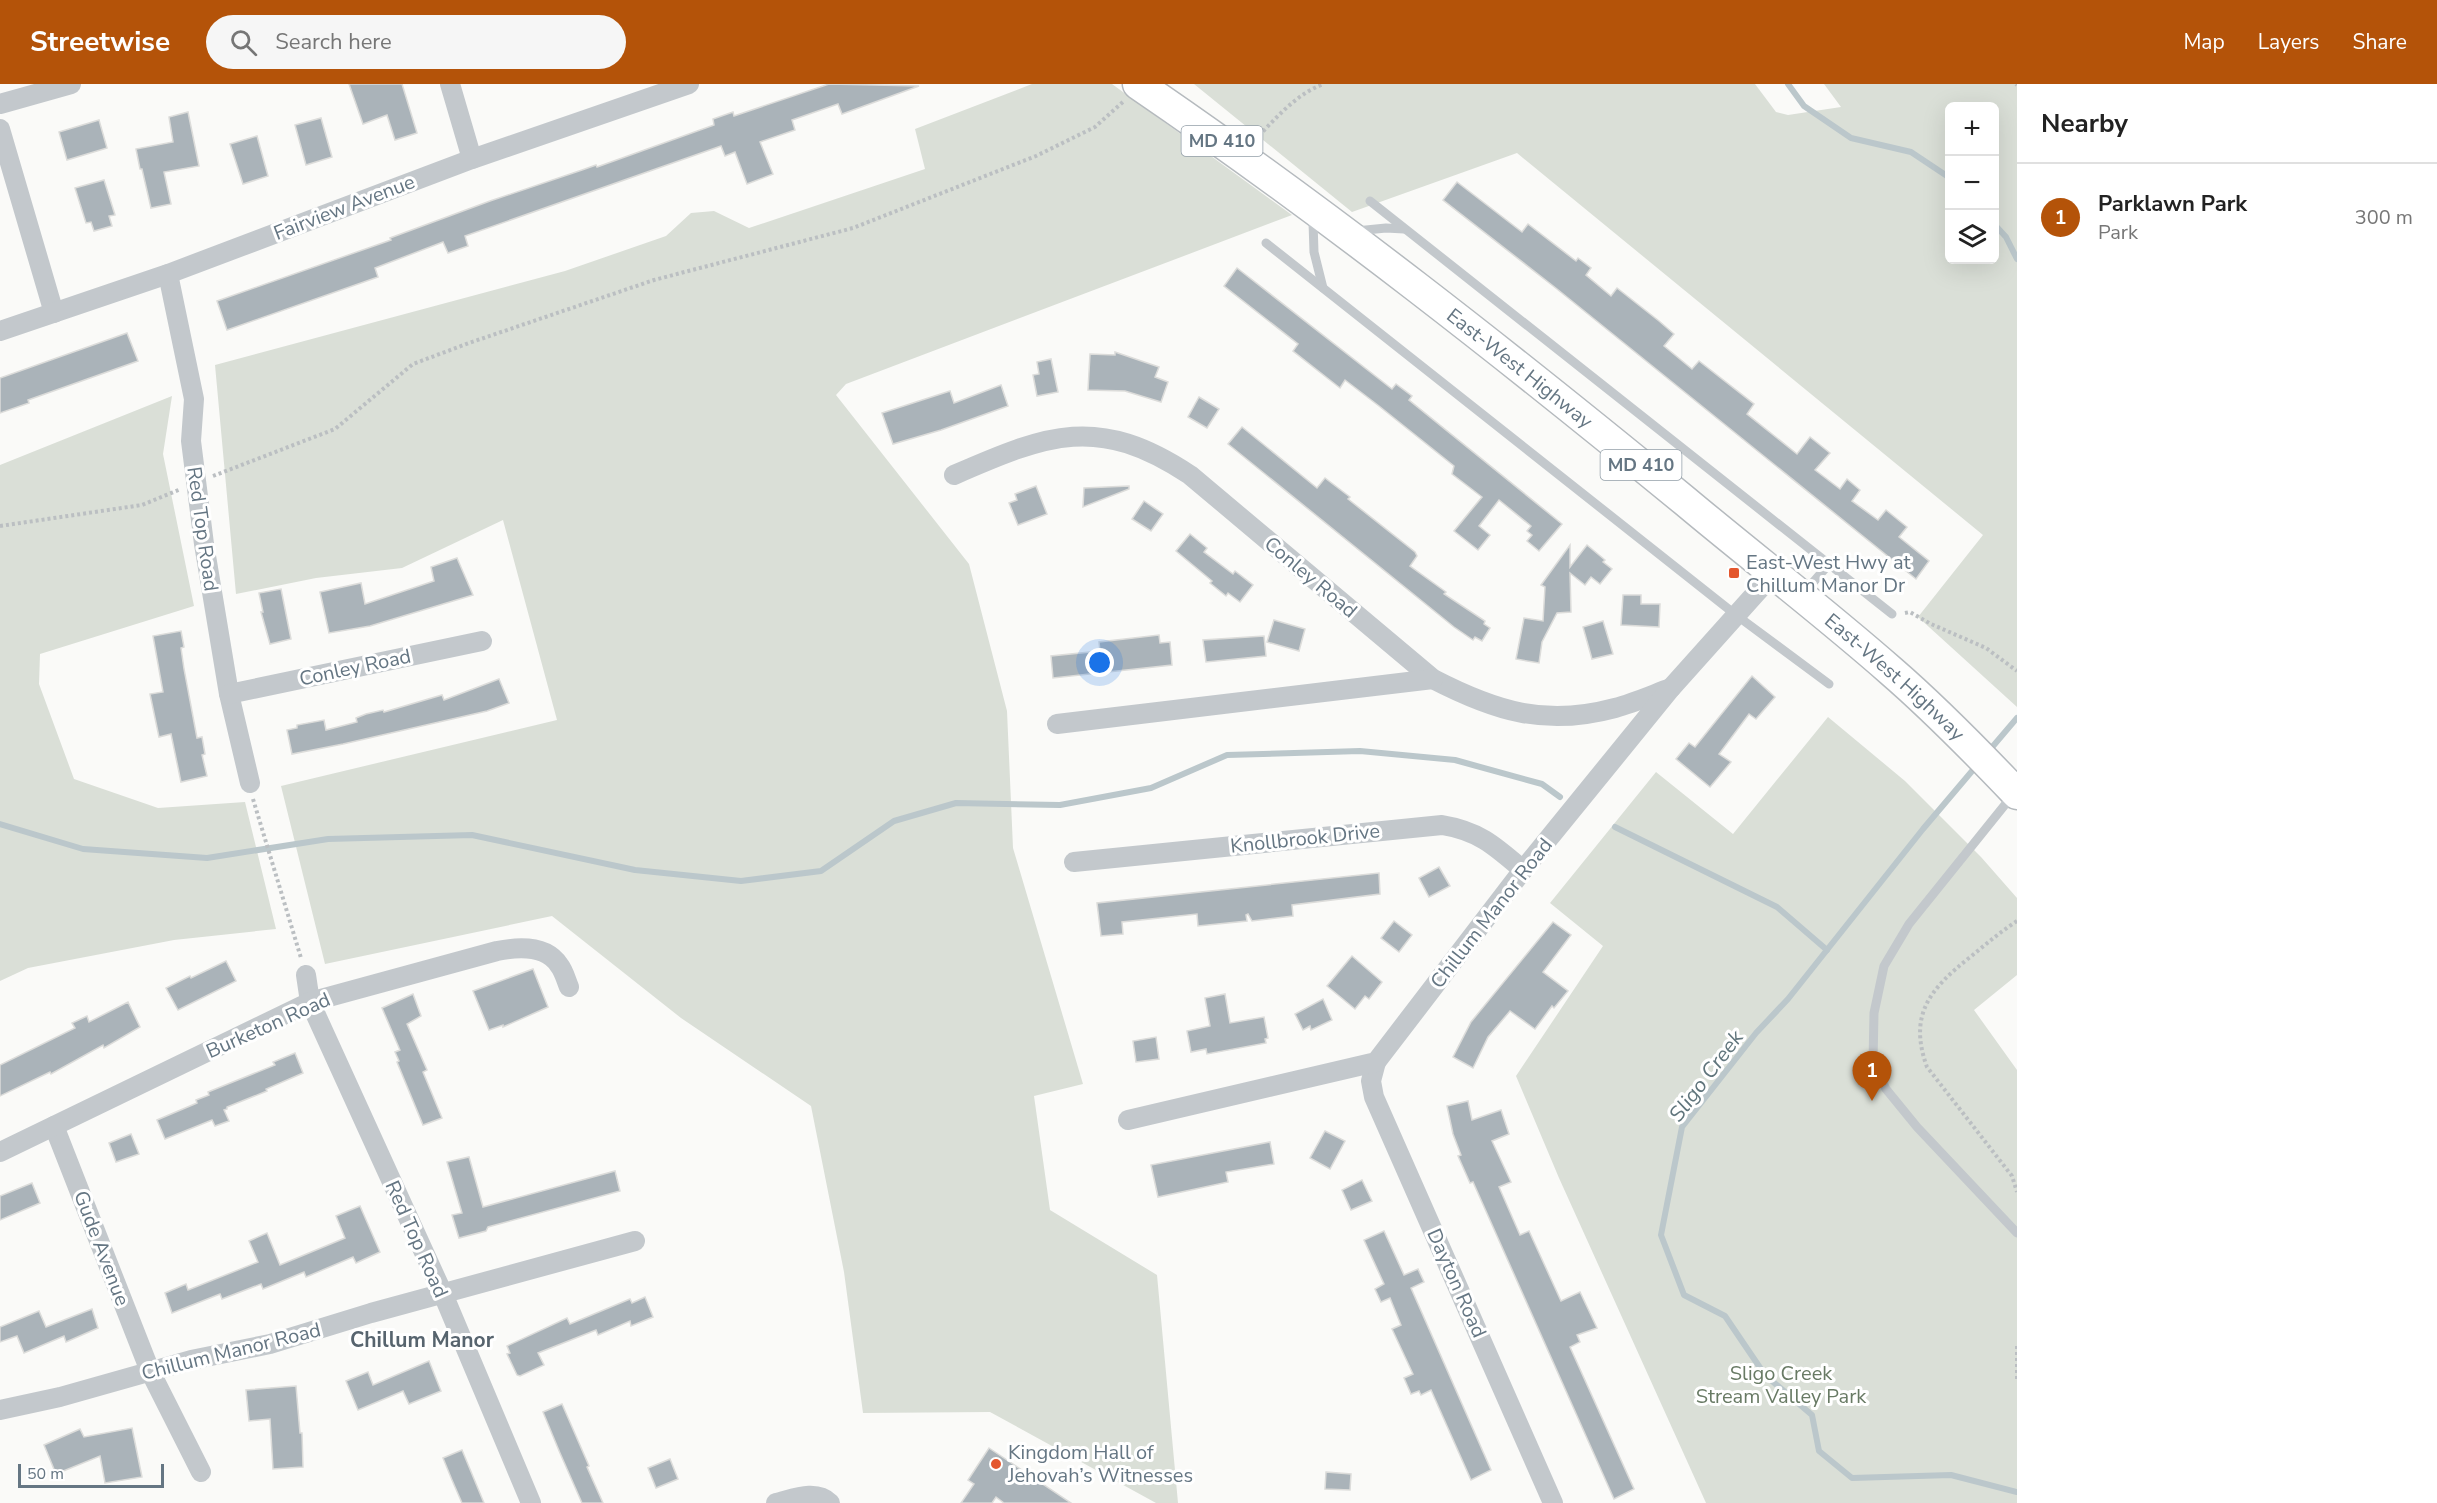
<!DOCTYPE html>
<meta charset="utf-8">
<style>
body{margin:0;font-family:"Nunito Sans",sans-serif;background:#f6f6f6;color:#222}
.controls{position:absolute;right:18px;top:18px;display:grid;overflow:hidden;border-radius:9px;box-shadow:0 6px 24px #0002}
.controls button{width:54px;height:54px;display:grid;place-items:center;padding:0;border:0;border-bottom:2px solid #e0e0e0;background:#fff;color:#222;font:30px sans-serif}
.scale{position:absolute;left:18px;bottom:15px;width:146px;box-sizing:border-box;padding-left:6px;border:3px solid #657683;border-top:0;font-size:16px;line-height:21px;white-space:nowrap;color:#657683;-webkit-text-stroke:4px #fff;paint-order:stroke}
.you{position:absolute;left:1100px;top:579px;width:21px;height:21px;margin:-15px;border:4px solid #fff;border-radius:50%;background:#1a73e8;box-shadow:0 0 0 9px #1a73e833}
.badge{display:grid;place-items:center;width:39px;height:39px;border-radius:50%;background:#b45309;color:#fff;font-size:20px;font-weight:700}
.pin{position:absolute;translate:-50% -50px;filter:drop-shadow(0 2px 3px #0008)}
.pin::after{content:'';position:absolute;top:32px;width:21px;height:18px;background:inherit;clip-path:polygon(0 0,100% 0,50% 100%)}
.list{margin:0;padding:0;list-style:none}
h2{display:flex;justify-content:space-between;align-items:center;height:78px;margin:0;padding:0 24px;font-size:26px}
h2 small{font-size:20px;font-weight:400;color:#767676}
.list li{display:grid;grid-template-columns:39px 1fr auto;gap:18px;align-items:center;box-sizing:border-box;height:108px;padding:0 24px;border-top:2px solid #e0e0e0}
.list b{display:block;font-size:22px;white-space:nowrap}
.list p{margin:0;font-size:20px;white-space:nowrap;color:#767676}
.list em{font-size:20px;font-style:normal;color:#767676}
.icon{flex:none;width:33px;height:33px;fill:none;stroke:currentColor;stroke-width:2;stroke-linecap:round;stroke-linejoin:round}
.map{position:relative;flex:none;width:2017px;height:1419px;overflow:hidden}
header{display:flex;align-items:center;gap:36px;box-sizing:border-box;height:84px;padding:0 30px;background:#b45309;color:#fff}
header strong{font-size:28px}
nav{display:flex;gap:33px;margin-inline-start:auto;font-size:21px}
.search{width:420px;height:54px;background:#f6f6f6;display:flex;align-items:center;gap:15px;box-sizing:border-box;padding:0 21px;border-radius:33px;color:#767676;font-size:22px}
main{display:flex}
aside{flex:1;background:#fff}
.map>svg:first-child{display:block}
.green{fill:#dadfd7;fill-rule:evenodd}
.lines{fill:none;stroke-linecap:round;stroke-linejoin:round}
.stream{stroke:#bbc7cb;stroke-width:6}
.building{fill:#aab3b9;stroke:#dcdcda;stroke-width:1.5}
.primary-casing{stroke:#b5babe;stroke-width:33}
.path{stroke:#bbbfc2;stroke-width:4;stroke-dasharray:3 3;stroke-linecap:butt}
.service{stroke:#c3c8cc;stroke-width:9}
.minor{stroke:#c3c8cc;stroke-width:20}
.primary{stroke:#fff;stroke-width:30}
.poi-dot{fill:#e4572e;stroke:#fff;stroke-width:2}
.labels{text-anchor:middle;stroke-width:6;stroke-linejoin:round;paint-order:stroke}
.shield{fill:#fff;stroke:#939fa8;stroke-width:1.5}
.shield-label{font-size:18px;font-weight:bold;fill:#657683}
.street-label{font-size:20px;fill:#657683;stroke:#fff}
.poi-label{font-size:20px;fill:#657683;stroke:#fff;text-anchor:start}
.park-label{font-size:20px;fill:#687a64;stroke:#fff}
.water-label{font-size:21px;font-style:italic;fill:#60757c;stroke:#fff}
.neighbourhood-label{font-size:21px;font-weight:bold;fill:#57646e;stroke:#fff}
</style>
<header>
<strong>Streetwise</strong>
<div class="search"><svg class="icon" aria-label="search" viewBox="0 0 24 24"><circle cx="10" cy="10" r="6"/><path d="M15 15l6 6"/></svg>Search here</div>
<nav><a>Map</a><a>Layers</a><a>Share</a></nav>
</header>
<main>
<div class="map">
<svg width="2017" height="1419" viewBox="0 0 2017 1419">
<rect width="100%" height="100%" fill="#fafaf8"/>
<g class="green">
<path d="M1032,0h80l180,131 -446,169 -10,11 133,169 38,147 6,137 70,236 -49,12 16,114 107,65 21,228h-22l-166,-91 -127,1 -19,-141 -33,-166 -130,-88 -129,-102 -227,48 -44,-178 276,-66 -54,-200 -101,48 -86,10 -80,16 -21,-229 350,-94 101,-35 25,-23 23,-2 35,17 176,-59 -10,-40z"/>
<path d="M1194,0h561l21,28 12,3 53,-8 -17,-23h193v623l-99,-90 65,-82 -466,-382 -165,59zM1950,22h44v154h-44z"/>
<path d="M172,312l-9,58 31,152 -154,48 -1,30 35,95 84,29 87,-6 31,127 -102,11 -146,28 -28,13v-516z"/>
<path d="M1828,633l77,64 76,76 36,41v77l-43,35 43,60v433h-311l-147,-325 -43,-102 87,-130 -53,-43 106,-131 77,62z"/>
</g>
<g class="lines">
<g class="stream">
<path d="M1788,0l16,22 47,32 60,14 39,26"/>
<path d="M1994,140l12,13 11,22"/>
<path d="M1988,668l29,-34"/>
<path d="M1978,680l-55,65 -135,170 -32,34 -74,94 -21,108 23,60 41,21 40,59 47,40 7,36 33,27 99,-3 66,17"/>
<path d="M0,740l83,25 124,9 121,-19 144,-4 163,35 106,11 80,-10 73,-50 62,-18 104,2 91,-17 76,-33 133,-4 95,9 87,24 18,13"/>
<path d="M1615,743l162,80 50,43"/>
</g>
</g>
<g class="building">
<path d="M349,0h53l15,49 -22,7 -8,-25 -24,9z"/>
<path d="M829,0l90,2 -77,28 -4,-10 -46,16 3,10 -35,12 13,32 -26,10 -12,-32 -10,4 -4,-10 -256,90 3,10 -20,7 -5,-11 -68,26 3,9 -151,53 -10,-29 174,-61 -1,-2 100,-37 92,-31 14,-5 1,2 117,-42 -1,-6 20,-7 1,4z"/>
<path d="M188,28l11,54 -35,6 7,32 -20,4 -9,-39h-2l-4,-20 37,-7 -4,-25z"/>
<path d="M321,34l11,39 -26,8 -11,-40z"/>
<path d="M99,36l8,28 -40,12 -8,-28z"/>
<path d="M257,52l11,40 -25,8 -13,-40z"/>
<path d="M104,96l11,35 -6,1 3,10 -18,5 -3,-9 -5,1 -11,-35z"/>
<path d="M1457,98l65,50 6,-8 48,37 2,-3 13,10 -5,7 25,21 6,-8 42,33 15,13 -10,12 28,23 7,-8 55,43 -7,10 50,40 13,-17 20,16 -15,17 25,19 7,-10 13,11 -8,11 26,19 8,-10 21,17 -8,10 30,24 -13,18 -359,-290 -114,-89z"/>
<path d="M1237,184l155,121 4,-5 16,12 -3,4 153,124 -23,27 -12,-10 5,-6 -5,-4 4,-5 -32,-26 -20,26 11,9 -12,15 -24,-19 28,-34 -30,-23 2,-8 -75,-60 -34,-26 -5,8 -47,-37 5,-7 -74,-58z"/>
<path d="M127,249l11,28 -110,39 1,3 -29,10v-35z"/>
<path d="M1115,268l44,15 -4,10 13,5 -7,20 -36,-11 -37,-1 2,-36 25,1z"/>
<path d="M1051,275l7,33 -21,4 -4,-21 6,-1 -2,-12z"/>
<path d="M1001,301l7,21 -67,24 -48,14 -11,-31 68,-22 4,12z"/>
<path d="M1199,313l20,12 -12,19 -19,-11z"/>
<path d="M1242,343l75,61 8,-10 25,19 -2,2 67,53 2,4 -7,10 36,26 -2,2 41,27 -1,3 6,4 -8,13 -7,-4 -2,3 -19,-13 -226,-183z"/>
<path d="M1036,402l11,28 -29,11 -9,-22 8,-3 -2,-6z"/>
<path d="M1129,402v3l-46,18 1,-19z"/>
<path d="M1144,417l19,13 -12,17 -19,-12z"/>
<path d="M1190,450l17,14 -3,4 29,22 2,-3 18,14 -13,17 -12,-9 -2,3 -16,-13 2,-2 -36,-30z"/>
<path d="M1570,461v22l17,-22 18,15 -2,2 9,7 -12,15 -9,-7 -6,8 -15,-12 1,39 -14,1 -15,29 -3,21 -23,-4 8,-41 19,3 2,-34 -4,-2z"/>
<path d="M457,474l16,37 -103,31 -41,7 -9,-41 41,-9 4,21 69,-23 -3,-14z"/>
<path d="M281,505l10,50 -21,5 -9,-32h2l-4,-19z"/>
<path d="M1623,511h18v9h19l-1,23 -38,-2z"/>
<path d="M1274,536l31,9 -6,22 -32,-9z"/>
<path d="M1603,537l10,33 -21,5 -9,-32z"/>
<path d="M181,547l3,16 -3,1 3,21 13,69 5,-1 3,17 -3,1 5,21 -26,6 -10,-48 -12,3 -9,-43 13,-2 -10,-56z"/>
<path d="M1159,551l1,8 10,-1 2,23 -119,13 -2,-22 49,-5 -1,-9z"/>
<path d="M1264,552l2,20 -60,6 -3,-22z"/>
<path d="M1752,592l23,21 -19,22 -7,-5 -30,40 12,8 -21,25 -34,-28 13,-16 6,4z"/>
<path d="M499,595l10,24 -22,8 -144,33 -51,10 -5,-24 10,-2v-3l27,-5 2,10 31,-8 -1,-4 10,-4 17,-4 1,2 58,-17 2,5z"/>
<path d="M1439,783l11,19 -21,11 -10,-19z"/>
<path d="M1379,789l1,21 -88,11 1,11 -41,5 -4,-7 -2,1 1,6 -49,5 -1,-12 -75,8 1,12 -22,2 -4,-33z"/>
<path d="M1394,837l18,14 -13,17 -18,-14z"/>
<path d="M1553,838l18,13 -28,37 25,19 -14,17 -2,-2 -17,23 -25,-18 -22,26 -15,31 -20,-11 18,-35z"/>
<path d="M1352,872l30,26 -13,17 -4,-3 -10,13 -28,-23z"/>
<path d="M226,877l10,20 -58,29 -12,-22 24,-12 1,2z"/>
<path d="M533,885l15,38 -45,20v-2l-14,5 -16,-39z"/>
<path d="M413,910l8,22 -14,8 20,46 -4,2 19,46 -19,7 -26,-63 2,-1 -4,-9 5,-2 -18,-42z"/>
<path d="M1225,910l5,29 34,-6 4,21 -3,1 1,4 -59,11 -1,-5 -15,3 -4,-21 23,-5 -5,-28z"/>
<path d="M1323,915l9,21 -21,10 -1,-4 -7,4 -8,-16z"/>
<path d="M128,918l12,25 -36,21 -1,-3 -52,29 -1,-2 -50,24v-31l75,-37 -3,-5 15,-7 2,6z"/>
<path d="M1156,953l3,22 -23,3 -3,-21z"/>
<path d="M295,969l8,20 -37,16 1,2 -40,16v2l-3,1 5,11 -14,5 -3,-6 -47,19 -8,-19 40,-17 -1,-3 13,-5 -1,-3 67,-27 -2,-3z"/>
<path d="M1468,1017l4,19 29,-10 8,24 -17,7 19,41 -12,5 21,48 9,-4 32,70 19,-9 17,36 -20,7 3,7 -10,5 64,142 -20,10 -141,-317 -3,1 -12,-27 3,-1 -8,-21 -6,-28z"/>
<path d="M1325,1047l20,10 -15,28 -20,-11z"/>
<path d="M131,1050l8,20 -23,8 -7,-19z"/>
<path d="M1270,1058l4,22 -48,8 2,10 -70,15 -7,-32z"/>
<path d="M469,1073l14,50 132,-36 5,20 -132,36 -2,4 -27,7 -7,-23 10,-2 -15,-51z"/>
<path d="M1362,1096l10,21 -21,9 -9,-20z"/>
<path d="M32,1099l8,20 -40,17v-24z"/>
<path d="M360,1122l20,46 -24,11 -3,-6 -47,20 -2,-5 -41,17 -2,-5 -39,15 -2,-5 -48,19 -7,-20 21,-9 2,6 70,-28 -9,-21 18,-8 13,32 65,-27 -9,-22z"/>
<path d="M1384,1147l20,44 14,-6 6,13 -13,6 80,182 -20,10 -40,-90 -10,5 -2,-4 -8,3 -7,-16 9,-4 -21,-45 9,-4 -11,-27 -9,4 -6,-13 9,-5 -20,-44z"/>
<path d="M645,1213l8,20 -22,9 -1,-5 -32,14 -2,-5 -58,23 6,12 -24,11 -3,-1 -10,-21 3,-1 -3,-7 60,-28 3,6 60,-25 2,4z"/>
<path d="M92,1225l6,19 -32,14 -2,-6 -40,17 -7,-17 -17,6v-15l39,-16 7,16z"/>
<path d="M429,1277l12,30 -32,13 -6,-13 -45,19 -12,-29 22,-9 5,13z"/>
<path d="M296,1302l4,47h2l1,34 -30,2 -3,-50 -21,2 -3,-31z"/>
<path d="M562,1320l27,62 -2,1 16,36h-21l-22,-50 -17,-41z"/>
<path d="M132,1344l10,49 -37,6 -5,-27 -44,18 -12,-29 36,-16 4,8z"/>
<path d="M989,1364l82,55h-67l-8,-6 -4,6h-31l13,-19 -6,-4z"/>
<path d="M462,1366l22,53h-22l-10,-23 -9,-22z"/>
<path d="M670,1375l8,20 -22,9 -8,-20z"/>
<path d="M1326,1388l25,2 -1,16 -25,-1z"/>
</g>
<g class="lines">
<defs>
<g id="primary">
<path id="s1" d="M1138,0c189,129 370,272 547,417 68,57 139,111 206,170 44,38 85,80 126,123"/>
</g>
</defs>
<use href="#primary" class="primary-casing"/>
<g class="path">
<path d="M2016,0l1,1"/>
<path d="M1255,56c20,-21 42,-47 69,-56"/>
<path d="M213,392l122,-47 78,-65 56,-21 185,-63 199,-52 183,-72 59,-29 29,-26"/>
<path d="M0,442l142,-21 39,-16"/>
<path d="M1905,529l5,-1 21,12 55,24 31,23"/>
<path d="M253,715l48,159"/>
<path d="M2017,837c-17,11 -32,24 -48,37 -39,31 -61,57 -42,109l85,109 5,16"/>
<path d="M2017,1262v36"/>
</g>
<g class="service">
<path d="M1370,117l522,413"/>
<path d="M1311,134l2,4 1,30 9,36"/>
<path d="M1356,147l30,-3 18,1"/>
<path d="M1266,159l470,372 93,69"/>
<path d="M1803,510l26,-30"/>
<path d="M2012,712l-103,128 -25,42 -10,47 -1,50 13,26 31,38 100,106"/>
</g>
<g class="minor">
<path d="M450,0l22,75"/>
<path d="M0,20l71,-20"/>
<path d="M0,45l54,184"/>
<path d="M168,190l26,125 -3,42 13,103 25,150 21,89"/>
<path d="M0,247l168,-57 304,-115 217,-75"/>
<path d="M954,391c94,-41 144,-61 236,0l243,204c62,32 112,48 182,29 19,-5 37,-13 56,-20"/>
<path d="M229,610l253,-53"/>
<path d="M1057,640l376,-45"/>
<path d="M1074,778l368,-37c37,6 53,21 81,45"/>
<path d="M306,891l4,27 133,292 88,209"/>
<path d="M1376,978l-5,19 3,16 179,406"/>
<path d="M1128,1036l248,-58 147,-192 148,-182 103,-115"/>
<path d="M54,1042l96,245 51,101"/>
<path d="M0,1068l310,-150 187,-51c20,-4 49,-6 62,14 5,6 7,15 10,22"/>
<path d="M0,1326l60,-13 131,-37 79,-16 101,-31 264,-72"/>
<path d="M776,1419c17,-4 40,-14 54,0"/>
</g>
<use href="#primary" class="primary"/>
</g>
<g class="poi-dot">
<rect x="1728" y="483" width="12" height="12" rx="3"/>
<circle cx="996" cy="1380" r="6"/>
</g>
<g class="labels">
<g class="shield">
<rect x="1181.5" y="42" width="81" height="30" rx="4.5"/>
<rect x="1600.5" y="366" width="81" height="30" rx="4.5"/>
</g>
<g class="shield-label">
<text x="1222" y="63">MD 410</text>
<text x="1641" y="387">MD 410</text>
</g>
<g class="street-label">
<text transform="translate(344 123) rotate(-21)" y="7">Fairview Avenue</text>
<text dy="7" stroke="none"><textPath href="#s1" startOffset="476">East-West Highway</textPath></text>
<text transform="translate(203 445) rotate(82)" y="7">Red Top Road</text>
<text transform="translate(1311 493) rotate(40)" y="7">Conley Road</text>
<text transform="translate(355 583) rotate(-12)" y="7">Conley Road</text>
<text dy="7" stroke="none"><textPath href="#s1" startOffset="962">East-West Highway</textPath></text>
<text transform="translate(1305 754) rotate(-6)" y="7">Knollbrook Drive</text>
<text transform="translate(1491 829) rotate(-52)" y="7">Chillum Manor Road</text>
<text transform="translate(268 941) rotate(-24)" y="7">Burketon Road</text>
<text transform="translate(417 1155) rotate(66)" y="7">Red Top Road</text>
<text transform="translate(102 1164) rotate(69)" y="7">Gude Avenue</text>
<text transform="translate(1457 1199) rotate(66)" y="7">Dayton Road</text>
<text transform="translate(231 1267) rotate(-14)" y="7">Chillum Manor Road</text>
</g>
<g class="poi-label">
<text x="1746" y="485">East-West Hwy at<tspan x="1746" dy="23">Chillum Manor Dr</tspan></text>
<text x="1008" y="1375">Kingdom Hall of<tspan x="1008" dy="23">Jehovah’s Witnesses</tspan></text>
</g>
<g class="park-label">
<text x="1781" y="1296">Sligo Creek<tspan x="1781" dy="23">Stream Valley Park</tspan></text>
</g>
<g class="water-label">
<text transform="translate(1706 992) rotate(-53)" y="7">Sligo Creek</text>
</g>
<g class="neighbourhood-label">
<text x="422" y="1263">Chillum Manor</text>
</g>
</g>
</svg>
<div class="controls">
<button>+</button>
<button>−</button>
<button><svg class="icon" aria-label="layers" viewBox="0 0 24 24"><path d="M12 4l9 5-9 5-9-5zM3 14l9 5 9-5"/></svg></button>
</div>
<div class="scale">50 m</div>
<div class="you"></div>
<div class="pin badge" style="left:1872px;top:1017px">1</div>
</div>
<aside>
<h2>Nearby<small></small></h2>
<ul class="list">
<li><span class="badge">1</span><div><b>Parklawn Park</b><p>Park</p></div><em>300 m</em></li>
</ul>
</aside>
</main>
